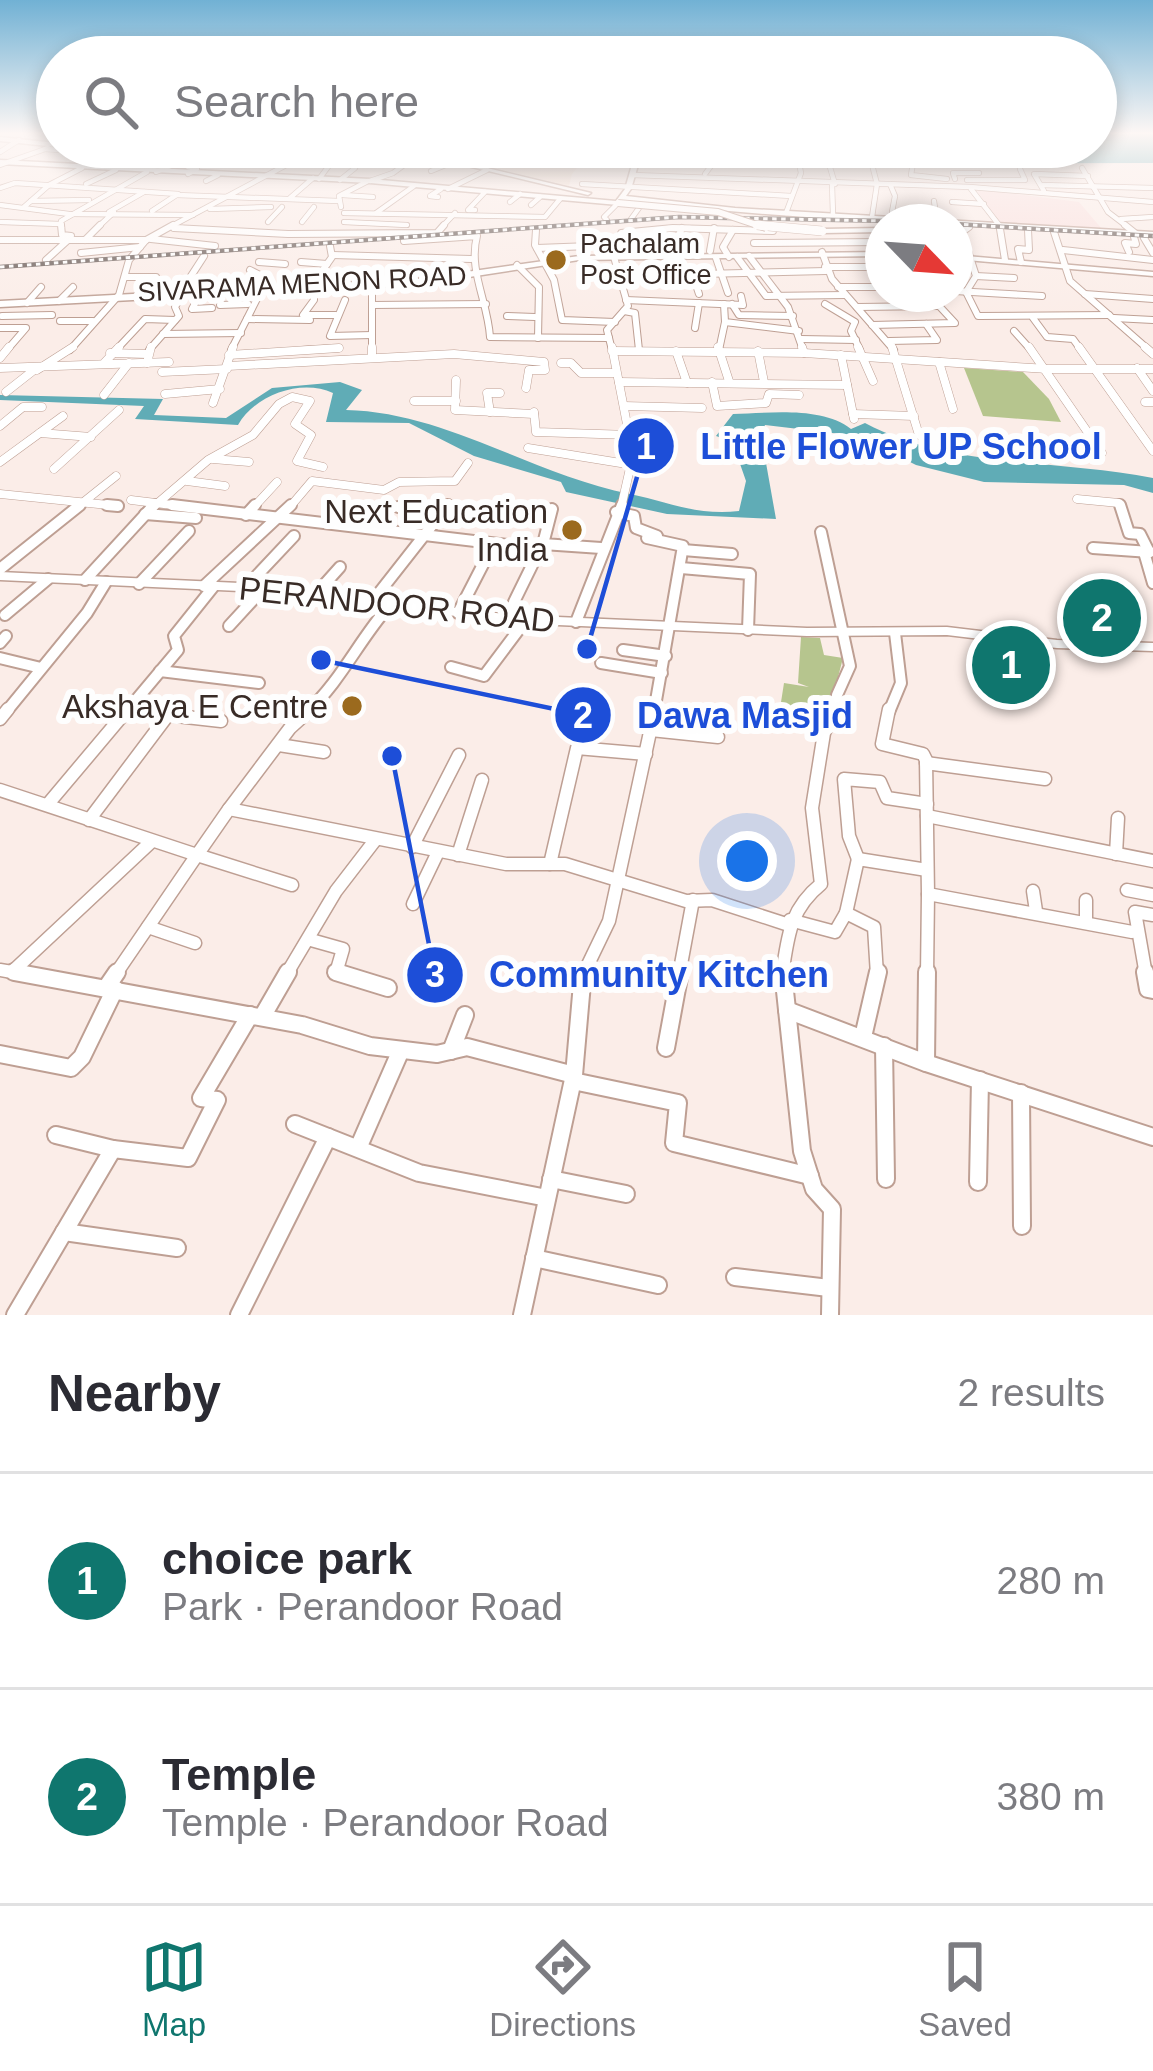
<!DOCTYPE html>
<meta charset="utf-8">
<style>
body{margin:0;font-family:Helvetica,sans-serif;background:#f2f2f3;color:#2b2b33}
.compass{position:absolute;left:865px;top:204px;width:108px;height:108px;border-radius:50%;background:#fff;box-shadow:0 6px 18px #0003;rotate:115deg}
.you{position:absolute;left:747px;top:861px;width:42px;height:42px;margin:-30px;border:9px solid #fff;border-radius:50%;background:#1a73e8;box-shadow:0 0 0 18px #1a73e833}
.badge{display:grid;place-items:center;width:78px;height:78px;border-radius:50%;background:#0f766e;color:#fff;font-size:39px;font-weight:700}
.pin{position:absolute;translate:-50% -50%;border:6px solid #fff;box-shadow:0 3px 12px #0006}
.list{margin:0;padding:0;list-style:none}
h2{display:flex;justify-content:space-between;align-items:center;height:156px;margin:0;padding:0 48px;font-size:51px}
h2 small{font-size:39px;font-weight:400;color:#7c7c81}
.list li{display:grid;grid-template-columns:78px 1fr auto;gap:36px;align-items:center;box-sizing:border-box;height:216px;padding:0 48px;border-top:3px solid #e1e1e2}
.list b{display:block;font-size:45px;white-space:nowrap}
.list p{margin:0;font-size:39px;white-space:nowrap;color:#7c7c81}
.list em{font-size:39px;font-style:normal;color:#7c7c81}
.icon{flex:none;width:66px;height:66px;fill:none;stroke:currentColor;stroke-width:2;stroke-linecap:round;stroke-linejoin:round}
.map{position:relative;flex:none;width:1153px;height:1315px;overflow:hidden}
.search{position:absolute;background:#fff;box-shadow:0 6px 18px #0003;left:36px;right:36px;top:36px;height:132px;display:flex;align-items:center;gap:30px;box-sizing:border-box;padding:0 42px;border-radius:66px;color:#7c7c81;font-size:45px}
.sheet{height:588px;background:#fff}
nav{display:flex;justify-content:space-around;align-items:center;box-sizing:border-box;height:168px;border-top:3px solid #e1e1e2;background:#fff;font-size:33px;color:#7c7c81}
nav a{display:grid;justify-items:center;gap:6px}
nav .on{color:#0f766e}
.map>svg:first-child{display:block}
.industrial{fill:#f7e2d4}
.medical{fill:#fadfdd}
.green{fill:#b6c58e}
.water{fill:#60acb6}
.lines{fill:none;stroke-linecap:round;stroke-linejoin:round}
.street-far5-casing{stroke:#be9f93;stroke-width:6}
.street-far4-casing{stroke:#be9f93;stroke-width:8}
.street-far3-casing{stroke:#be9f93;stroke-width:9}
.street-far2-casing{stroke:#be9f93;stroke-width:14}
.street-far1-casing{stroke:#be9f93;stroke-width:15}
.street-casing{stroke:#be9f93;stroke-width:20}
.secondary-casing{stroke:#be9f93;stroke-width:3}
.street-far5{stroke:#fff;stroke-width:4.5}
.street-far4{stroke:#fff;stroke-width:6}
.street-far3{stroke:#fff;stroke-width:8}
.street-far2{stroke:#fff;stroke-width:10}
.street-far1{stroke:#fff;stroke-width:12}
.street{stroke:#fff;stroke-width:16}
.secondary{fill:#fff;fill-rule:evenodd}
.rail-casing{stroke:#655752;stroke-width:4.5}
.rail{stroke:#fefefe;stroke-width:3;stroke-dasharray:4.5;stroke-linecap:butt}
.secondary-bridge-far1-casing{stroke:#be9f93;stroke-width:8;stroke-linecap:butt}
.secondary-bridge-casing{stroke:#be9f93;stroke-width:10;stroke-linecap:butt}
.secondary-bridge-far1{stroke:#fff;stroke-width:6}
.secondary-bridge{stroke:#fff;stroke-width:9}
.poi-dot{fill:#9b6a1e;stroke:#fefefe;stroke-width:4.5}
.labels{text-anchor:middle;stroke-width:12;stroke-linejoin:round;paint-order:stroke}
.far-poi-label{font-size:27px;fill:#382b26;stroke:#fefefe;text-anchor:start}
.far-street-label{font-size:27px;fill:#382b26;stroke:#fefefe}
.poi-label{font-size:33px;fill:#382b26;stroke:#fefefe;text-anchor:end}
.street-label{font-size:33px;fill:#382b26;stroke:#fefefe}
.leader{fill:none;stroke:#1d4ed8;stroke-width:4.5}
.callout-dot{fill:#1d4ed8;stroke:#fefefe;stroke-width:4.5}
.mark-label{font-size:36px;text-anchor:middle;font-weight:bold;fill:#fff}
.callout-label{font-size:36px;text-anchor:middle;font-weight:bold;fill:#1d4ed8;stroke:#fefefe;stroke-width:12;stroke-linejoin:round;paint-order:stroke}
</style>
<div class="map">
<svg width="1153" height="1315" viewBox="0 0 1153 1315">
<rect width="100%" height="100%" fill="#fbede8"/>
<path class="industrial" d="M408,147h235h-49l-22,27 -3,12z"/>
<path class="medical" d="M976,189l103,13 23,27 -103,-6z"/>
<g class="green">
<path d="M964,368l59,4 26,27 12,23 -78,-6z"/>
<path d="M801,637l19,1 4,17 19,3 -17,65 -47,-8 5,-32 25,4 -11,-4z"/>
</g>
<g class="water">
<path d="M1096,133h57v30l-389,1 -102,-11 6,-6h428z"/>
<path d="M340,382l22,8 -16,20c99,2 185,64 284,84 38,8 68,22 109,17l7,-30 -14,-40 -16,-5 17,-22c36,-1 89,-8 118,15l14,-6c86,46 194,36 288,55v15l-29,-8 -140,-3 -68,-17 -58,-29 -93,-11 -4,10 15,84 -109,-5 -101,-22 -5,-10 -87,-26 -65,-33 -83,-1 7,-29c-32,-15 -78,2 -95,32l-103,-6 9,-13 -144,-6v-5l163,4 -9,16 72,3 46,-30z"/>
</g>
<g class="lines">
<defs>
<g id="street-far5">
<path d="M234,147l74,5"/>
<path d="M159,148l24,1"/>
<path d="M45,149l196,14"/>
<path d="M317,149l30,2"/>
<path d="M0,152l19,-12"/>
<path d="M374,152h-8l9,-5"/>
<path d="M302,157l105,5"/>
<path d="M870,157l7,27 -5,33"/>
<path d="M913,163l-2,12 36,4"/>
<path d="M829,164l6,20"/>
<path d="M0,165l48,-17"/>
<path d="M188,167l9,2 -9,5"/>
<path d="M1082,168l26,44 21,16"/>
<path d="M431,171l22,-9"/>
<path d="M156,172l61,-25"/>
<path d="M705,174l9,-12"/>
<path d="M633,175l337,12 183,15"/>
<path d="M319,179l15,-20"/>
<path d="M955,179l-2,-6h26"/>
<path d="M340,180l15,-12"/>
<path d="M967,180h58l-5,-11"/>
<path d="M206,181l12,-6"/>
<path d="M370,181l23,-8 26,-19"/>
<path d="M86,184l30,-14"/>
<path d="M582,184l209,12"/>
<path d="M832,184l1,31"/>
<path d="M890,184l5,12 -3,16 6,6"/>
<path d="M1042,185l111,3"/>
<path d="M0,188l15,-5 163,11 -26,17"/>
<path d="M448,189l39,-19"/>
<path d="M971,189l28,36"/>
<path d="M1044,191l-10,-17 54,2"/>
<path d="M177,195l161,6"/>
<path d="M343,195l30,2"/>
<path d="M438,197l-8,-1 11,-7"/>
<path d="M290,198l23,-20"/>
<path d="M31,201l58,-1"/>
<path d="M934,201l3,20"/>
<path d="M510,202l10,-8"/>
<path d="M952,202l32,2"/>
<path d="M0,205l69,9 124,1"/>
<path d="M531,205l9,-8"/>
<path d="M24,207l25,-22 33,-17"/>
<path d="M341,207l-2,-11 29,-15"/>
<path d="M210,209l61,-2"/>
<path d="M475,210h-7l17,-18"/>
<path d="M109,212l35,-20"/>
<path d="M344,213l201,4 15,-18"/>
<path d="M376,213l38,-27"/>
<path d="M786,213l15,-40 -2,-10"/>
<path d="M631,219l8,-11"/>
<path d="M1121,219l32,-2"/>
<path d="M607,220l-3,-3 14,-14"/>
<path d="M0,222l61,2"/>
<path d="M268,222l14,-15"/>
<path d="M302,222l12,-15"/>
<path d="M344,222l63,3"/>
<path d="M62,228l-1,-7 86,-49"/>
<path d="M97,228l17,-16"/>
<path d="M168,228l152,-81"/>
<path d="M174,228h9"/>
<path d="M441,228l14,-15"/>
<path d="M668,228h22"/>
</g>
<g id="street-far4">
<path d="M61,225l1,10 9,1"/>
<path d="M1125,225l10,8"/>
<path d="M969,227l-7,5 14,44 -10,16 12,24 131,-1"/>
<path d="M174,228l114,6 149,-1 7,-8"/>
<path d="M1000,229l5,31"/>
<path d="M536,230l-1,15 19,35 8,40 53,2"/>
<path d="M1054,232l16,49 79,69"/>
<path d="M1144,238l9,15"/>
<path d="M151,239l64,7"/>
<path d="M0,240h146"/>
<path d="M85,240l15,-15"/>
<path d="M404,241l73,-5c-9,34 11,66 13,101l119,1"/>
<path d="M754,243l129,-1"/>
<path d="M537,248l80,-3"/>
<path d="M1063,250l90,10"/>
<path d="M710,251l4,-23"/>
<path d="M822,252l10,27 62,71"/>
<path d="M1129,252l-4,-9 11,1 -2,-7"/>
<path d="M81,253l59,-6"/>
<path d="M333,255l138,4"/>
<path d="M749,256l39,51 15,43"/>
<path d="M681,257l-6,-13 7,-16"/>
<path d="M729,257l-6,-10 10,-17"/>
<path d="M737,257l29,39 79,-1"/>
<path d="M716,258l12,35"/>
<path d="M46,260l22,-20"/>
<path d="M259,262l26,2"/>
<path d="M301,262l26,2"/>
<path d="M1021,262l-3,-13 11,1 -1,-20"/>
<path d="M517,265l22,22 -1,51"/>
<path d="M825,267h58"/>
<path d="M692,273l7,21"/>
<path d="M620,276l206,-5"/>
<path d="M976,276l38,2"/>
<path d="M126,277h30"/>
<path d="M372,284v66"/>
<path d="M356,285l10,-15"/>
<path d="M311,287l21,-30 -2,-11"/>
<path d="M314,287v13l-11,15h33"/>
<path d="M838,287h45"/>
<path d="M243,290l17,-15 -10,-5"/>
<path d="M955,291l87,5"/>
<path d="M201,292l-9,17 20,-1"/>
<path d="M180,293l24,-37"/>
<path d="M1085,294l68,5"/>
<path d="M908,297l22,1"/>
<path d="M345,300l-15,36 42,-1"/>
<path d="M626,300l117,5 -2,-9"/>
<path d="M59,301l14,-14"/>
<path d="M27,303l14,-16"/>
<path d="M724,304l1,18 74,9"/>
<path d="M732,304l7,11 54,1"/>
<path d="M825,304l30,18 -4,9 9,19"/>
<path d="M220,305l28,-1"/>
<path d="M372,305l114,-1"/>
<path d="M857,307l81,-1"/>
<path d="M624,311l11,2 4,37"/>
<path d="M2,316l50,-1"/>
<path d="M507,316l28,1"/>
<path d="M1033,318l14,19 26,2 8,11"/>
<path d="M1114,318l39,2"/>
<path d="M247,319l63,1"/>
<path d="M60,321h33"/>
<path d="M872,325l83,-2 -27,-29"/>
<path d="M0,328h26l-19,22"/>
<path d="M695,328l4,-25"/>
<path d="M1014,331l17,19"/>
<path d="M163,334l78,-1"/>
<path d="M801,339l55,1"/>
<path d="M889,341l48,-1 -11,-16"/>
<path d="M70,350l49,-55 10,-35 17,-20 27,-15"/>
<path d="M116,350l29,-31 30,1"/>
<path d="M149,350l30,-34 -4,-9 8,-14"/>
<path d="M231,350l31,-61"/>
<path d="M302,350l37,-2"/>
<path d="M612,350l-5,-20 21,-24 -14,-49 7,-24 52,-5 100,3"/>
<path d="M719,350l6,-28"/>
</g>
<g id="street-far3">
<path d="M372,347v10"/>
<path d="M612,347l21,108 -12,53"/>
<path d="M718,347l11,34"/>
<path d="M858,347l15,34"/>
<path d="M892,347l27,88"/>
<path d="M1029,347l73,106"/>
<path d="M1079,347l74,104"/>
<path d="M1145,347l8,7"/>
<path d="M612,351l192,2 -2,-6"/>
<path d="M676,351l11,32"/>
<path d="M758,351l6,31"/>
<path d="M110,353l38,1"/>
<path d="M804,353l244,16h105"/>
<path d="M229,355l110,-7"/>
<path d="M841,355l13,64"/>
<path d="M0,358l9,-11"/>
<path d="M105,362l14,-15"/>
<path d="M939,362l14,47"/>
<path d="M147,363l4,-16"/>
<path d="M561,363h10l10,10h34"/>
<path d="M228,366l226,-12 90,8 1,8h-16l-3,18"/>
<path d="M0,368l169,-6"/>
<path d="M1137,368l16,23"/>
<path d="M37,370l36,-23"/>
<path d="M162,372l65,-3"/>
<path d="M456,380l-1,30 79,4"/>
<path d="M619,382l228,3"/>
<path d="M712,382l5,24 49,-3 3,-9 30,1"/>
<path d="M6,392l28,-22"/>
<path d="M165,394l55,-5"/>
<path d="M104,395l25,-32"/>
<path d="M414,401h42"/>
<path d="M1145,402h8"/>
<path d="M213,403l20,-56"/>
<path d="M624,406l78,2"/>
<path d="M490,412l-3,-19h13"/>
<path d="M534,412l2,20 95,3"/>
<path d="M853,414l61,2"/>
<path d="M0,426l23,-19h19"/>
<path d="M40,433l51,4"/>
<path d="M528,448l105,17"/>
<path d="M213,459l36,3"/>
<path d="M0,462l63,-46"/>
<path d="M54,469l65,-59"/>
<path d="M187,481l38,5"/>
<path d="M0,494l118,12"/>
<path d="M1077,499l42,4 2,5"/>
<path d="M131,500l66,8"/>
<path d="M398,507l8,1"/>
<path d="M76,508l40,-32"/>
<path d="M152,508l56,-48 45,-25 26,-31 13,-7 18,4 -15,23 16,11 -14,26 26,6"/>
<path d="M253,508l24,-26"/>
<path d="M289,508l23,-27 72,9 15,-8 56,-1 13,-18"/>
<path d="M445,508l4,-5"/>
</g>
<g id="street-far2">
<path d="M107,505l11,1"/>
<path d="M172,505l369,44"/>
<path d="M1120,505l9,28 11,1 9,18"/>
<path d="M398,507l45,5"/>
<path d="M552,509l-9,35 58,4"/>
<path d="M616,512l18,4 2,12 21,8"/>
<path d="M145,514l51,4"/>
<path d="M246,515l9,-10"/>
<path d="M821,532l29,134 -13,29 -2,17"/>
<path d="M647,538l36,8 -29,166"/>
<path d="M1093,548l57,4"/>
<path d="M683,550l49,4"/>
<path d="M1144,552l9,31"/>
<path d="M681,568l69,6 -2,56"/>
<path d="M0,569l80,-64"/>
<path d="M85,580l69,-75"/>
<path d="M139,584l50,-53"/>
<path d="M204,586l87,-81"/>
<path d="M246,587l48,-51"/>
<path d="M315,595l25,-28"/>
<path d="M371,603l77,-98"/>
<path d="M458,613l35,-68"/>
<path d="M5,615l43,-36"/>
<path d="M512,619l2,-17 28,-57"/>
<path d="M576,622l46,-117"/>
<path d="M229,626l35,-38"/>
<path d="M0,643l6,-7"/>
<path d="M623,650l43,6"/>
<path d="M0,658l41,10"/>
<path d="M601,663l61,10"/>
<path d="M451,667l33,9 42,-56"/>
<path d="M160,671l99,12"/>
<path d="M6,712l81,-99 19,-31"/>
<path d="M126,712l52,-62 -4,-14 40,-50"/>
<path d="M307,712c34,-31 52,-72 82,-106"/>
<path d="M889,712l12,-29 -6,-50"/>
</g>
<g id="street-far1">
<path d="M889,709l-7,35 41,10 3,6 2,134 204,38"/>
<path d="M0,719l8,-10"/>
<path d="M651,730l67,7"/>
<path d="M279,745l45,7"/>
<path d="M926,763l119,16"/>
<path d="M0,790l197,65 32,-46 277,55h59l121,37 26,-1 77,25"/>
<path d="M48,804l80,-95"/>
<path d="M229,809l61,-81 21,-19"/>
<path d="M927,816l226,45"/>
<path d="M89,820l79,-105 53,6"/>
<path d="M412,847l47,-92"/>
<path d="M1116,854l2,-36"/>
<path d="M458,855l24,-75"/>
<path d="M858,859l-9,-23 -5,-57 36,3 7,16 40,6"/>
<path d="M550,864l27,-116 69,6"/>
<path d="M1127,890l26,5"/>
<path d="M1033,891l3,20"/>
<path d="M1086,900v21"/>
<path d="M413,904l25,-52"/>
<path d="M846,913l12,-54 69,11"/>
<path d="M790,920l45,12 11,-19 28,14 3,48"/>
<path d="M148,927l47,16"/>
<path d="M311,940l32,9 -7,24 8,2"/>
<path d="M0,970l12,2 140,-131"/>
<path d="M12,972l19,3"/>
<path d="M115,975l82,-120 95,30"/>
<path d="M286,975l50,-84 40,-52"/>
<path d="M583,975l26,-54 46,-212"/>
<path d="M679,975l14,-75"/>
<path d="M782,975c6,-38 7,-65 39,-91l-9,-76 12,-75 12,-24"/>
<path d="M927,975l1,-81"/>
<path d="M1146,975l-11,-63 18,3"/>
</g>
<g id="street">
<path d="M14,972l288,53 68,21 67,8 30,-7 107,28"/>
<path d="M336,972l52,16"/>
<path d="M783,972l19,179 12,38 18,20 -2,106"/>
<path d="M1145,972l3,17 5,1"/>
<path d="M106,988l11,-16"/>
<path d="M787,1010l139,53 227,74"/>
<path d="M262,1017l26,-45"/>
<path d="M863,1037l15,-65"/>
<path d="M884,1046l2,133"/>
<path d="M666,1048l14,-76"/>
<path d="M451,1051l14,-36"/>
<path d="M0,1054l71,14 11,-11 33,-68"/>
<path d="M926,1063l1,-91"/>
<path d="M573,1081l105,22 -4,40 136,33"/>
<path d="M1021,1093l1,133"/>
<path d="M295,1124l124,49 128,25"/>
<path d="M56,1135l57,14"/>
<path d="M359,1146l42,-96"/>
<path d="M551,1179l75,15"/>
<path d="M978,1182l2,-102"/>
<path d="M64,1232l113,16"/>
<path d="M534,1258l124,27"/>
<path d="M735,1277l94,11"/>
<path d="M15,1315l98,-166 75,9 29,-58 -16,-2 49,-83"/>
<path d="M239,1315l89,-178"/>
<path d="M522,1315l52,-240 9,-103"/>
</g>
<g id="secondary">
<path d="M0,137l56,6 1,4 -57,-6z"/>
<path d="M388,147h11l192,46 -3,2z"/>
<path d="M649,147h8l-16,8 -10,34 -5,7 109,12 418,24v4l-198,-11v-3c-111,0 -221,-9 -331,-22l-6,5 -248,-22 -370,-19v-4l370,19 246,22 9,-12 10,-35z"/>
<path d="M883,228v4l-61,1 -4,-2 4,-2z"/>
<path d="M883,252v4l-304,4 -162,25 -417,22v-6l417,-22 162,-23z"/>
<path d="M955,255l198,17v4l-198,-17z"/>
<path d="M0,572l264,12 248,31 295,13 140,-1 110,13 96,3v8l-96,-3 -110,-13 -140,1 -295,-13 -248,-31 -264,-12z"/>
</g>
</defs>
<use href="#street-far5" class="street-far5-casing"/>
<use href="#street-far4" class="street-far4-casing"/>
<use href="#street-far3" class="street-far3-casing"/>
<use href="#street-far2" class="street-far2-casing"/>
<use href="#street-far1" class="street-far1-casing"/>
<use href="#street" class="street-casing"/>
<use href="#secondary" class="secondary-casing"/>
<use href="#street-far5" class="street-far5"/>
<use href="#street-far4" class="street-far4"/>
<use href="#street-far3" class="street-far3"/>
<use href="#street-far2" class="street-far2"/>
<use href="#street-far1" class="street-far1"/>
<use href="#street" class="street"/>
<use href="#secondary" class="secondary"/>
<defs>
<g id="rail">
<path d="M955,224l198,12"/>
<path d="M0,267l679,-50 258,5"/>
</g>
</defs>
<use href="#rail" class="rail-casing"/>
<use href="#rail" class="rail"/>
<defs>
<path id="secondary-bridge-far1" d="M618,203l100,9 48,16"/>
<path id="secondary-bridge" d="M757,225l65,6"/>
</defs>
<use href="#secondary-bridge-far1" class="secondary-bridge-far1-casing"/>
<use href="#secondary-bridge" class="secondary-bridge-casing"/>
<use href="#secondary-bridge-far1" class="secondary-bridge-far1"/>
<use href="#secondary-bridge" class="secondary-bridge"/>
</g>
<linearGradient id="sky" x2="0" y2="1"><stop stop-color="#71b1d4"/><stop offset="0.42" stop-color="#fdf7f5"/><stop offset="1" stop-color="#fdf7f5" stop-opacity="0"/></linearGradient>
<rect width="1153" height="317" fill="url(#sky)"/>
<g class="poi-dot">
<circle cx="556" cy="260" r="12"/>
<circle cx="572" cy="530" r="12"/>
<circle cx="352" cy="706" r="12"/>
</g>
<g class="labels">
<g class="far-poi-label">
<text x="580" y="253">Pachalam<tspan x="580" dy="31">Post Office</tspan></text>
</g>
<g class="far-street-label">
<text transform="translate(302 284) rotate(-3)" y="9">SIVARAMA MENON ROAD</text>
</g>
<g class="poi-label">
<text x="548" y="523">Next Education<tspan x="548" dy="38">India</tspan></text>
<text x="328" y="718">Akshaya E Centre</text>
</g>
<g class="street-label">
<text transform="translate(397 604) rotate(6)" y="12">PERANDOOR ROAD</text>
</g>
</g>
<path class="leader" d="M587 649L646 446M321 660L583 715M392 756L435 975"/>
<g class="callout-dot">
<circle cx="587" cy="649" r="12"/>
<circle cx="321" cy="660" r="12"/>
<circle cx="392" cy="756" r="12"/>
<circle cx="646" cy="446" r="30"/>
<circle cx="583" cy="715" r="30"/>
<circle cx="435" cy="975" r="30"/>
</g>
<g class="mark-label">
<text x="646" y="459">1</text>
<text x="583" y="728">2</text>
<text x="435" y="987">3</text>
</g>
<g class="callout-label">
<text x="901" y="459">Little Flower UP School</text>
<text x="745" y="728">Dawa Masjid</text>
<text x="659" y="987">Community Kitchen</text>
</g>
</svg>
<svg class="compass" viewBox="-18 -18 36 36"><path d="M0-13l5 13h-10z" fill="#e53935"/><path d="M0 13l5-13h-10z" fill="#7c7c81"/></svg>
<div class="you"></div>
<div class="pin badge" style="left:1011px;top:665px">1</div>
<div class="pin badge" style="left:1102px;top:618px">2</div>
<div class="search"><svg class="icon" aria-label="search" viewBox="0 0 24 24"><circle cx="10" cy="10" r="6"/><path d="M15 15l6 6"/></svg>Search here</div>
</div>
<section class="sheet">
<h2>Nearby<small>2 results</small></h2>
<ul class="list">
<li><span class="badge">1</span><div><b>choice park</b><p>Park · Perandoor Road</p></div><em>280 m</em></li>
<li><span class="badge">2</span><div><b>Temple</b><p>Temple · Perandoor Road</p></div><em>380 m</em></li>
</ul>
</section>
<nav>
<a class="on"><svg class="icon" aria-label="map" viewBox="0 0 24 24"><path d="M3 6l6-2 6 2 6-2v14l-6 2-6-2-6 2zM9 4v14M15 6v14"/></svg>Map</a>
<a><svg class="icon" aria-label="directions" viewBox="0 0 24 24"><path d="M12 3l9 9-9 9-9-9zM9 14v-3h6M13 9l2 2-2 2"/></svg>Directions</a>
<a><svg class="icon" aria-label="saved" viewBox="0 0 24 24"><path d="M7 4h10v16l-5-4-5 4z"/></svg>Saved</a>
</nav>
